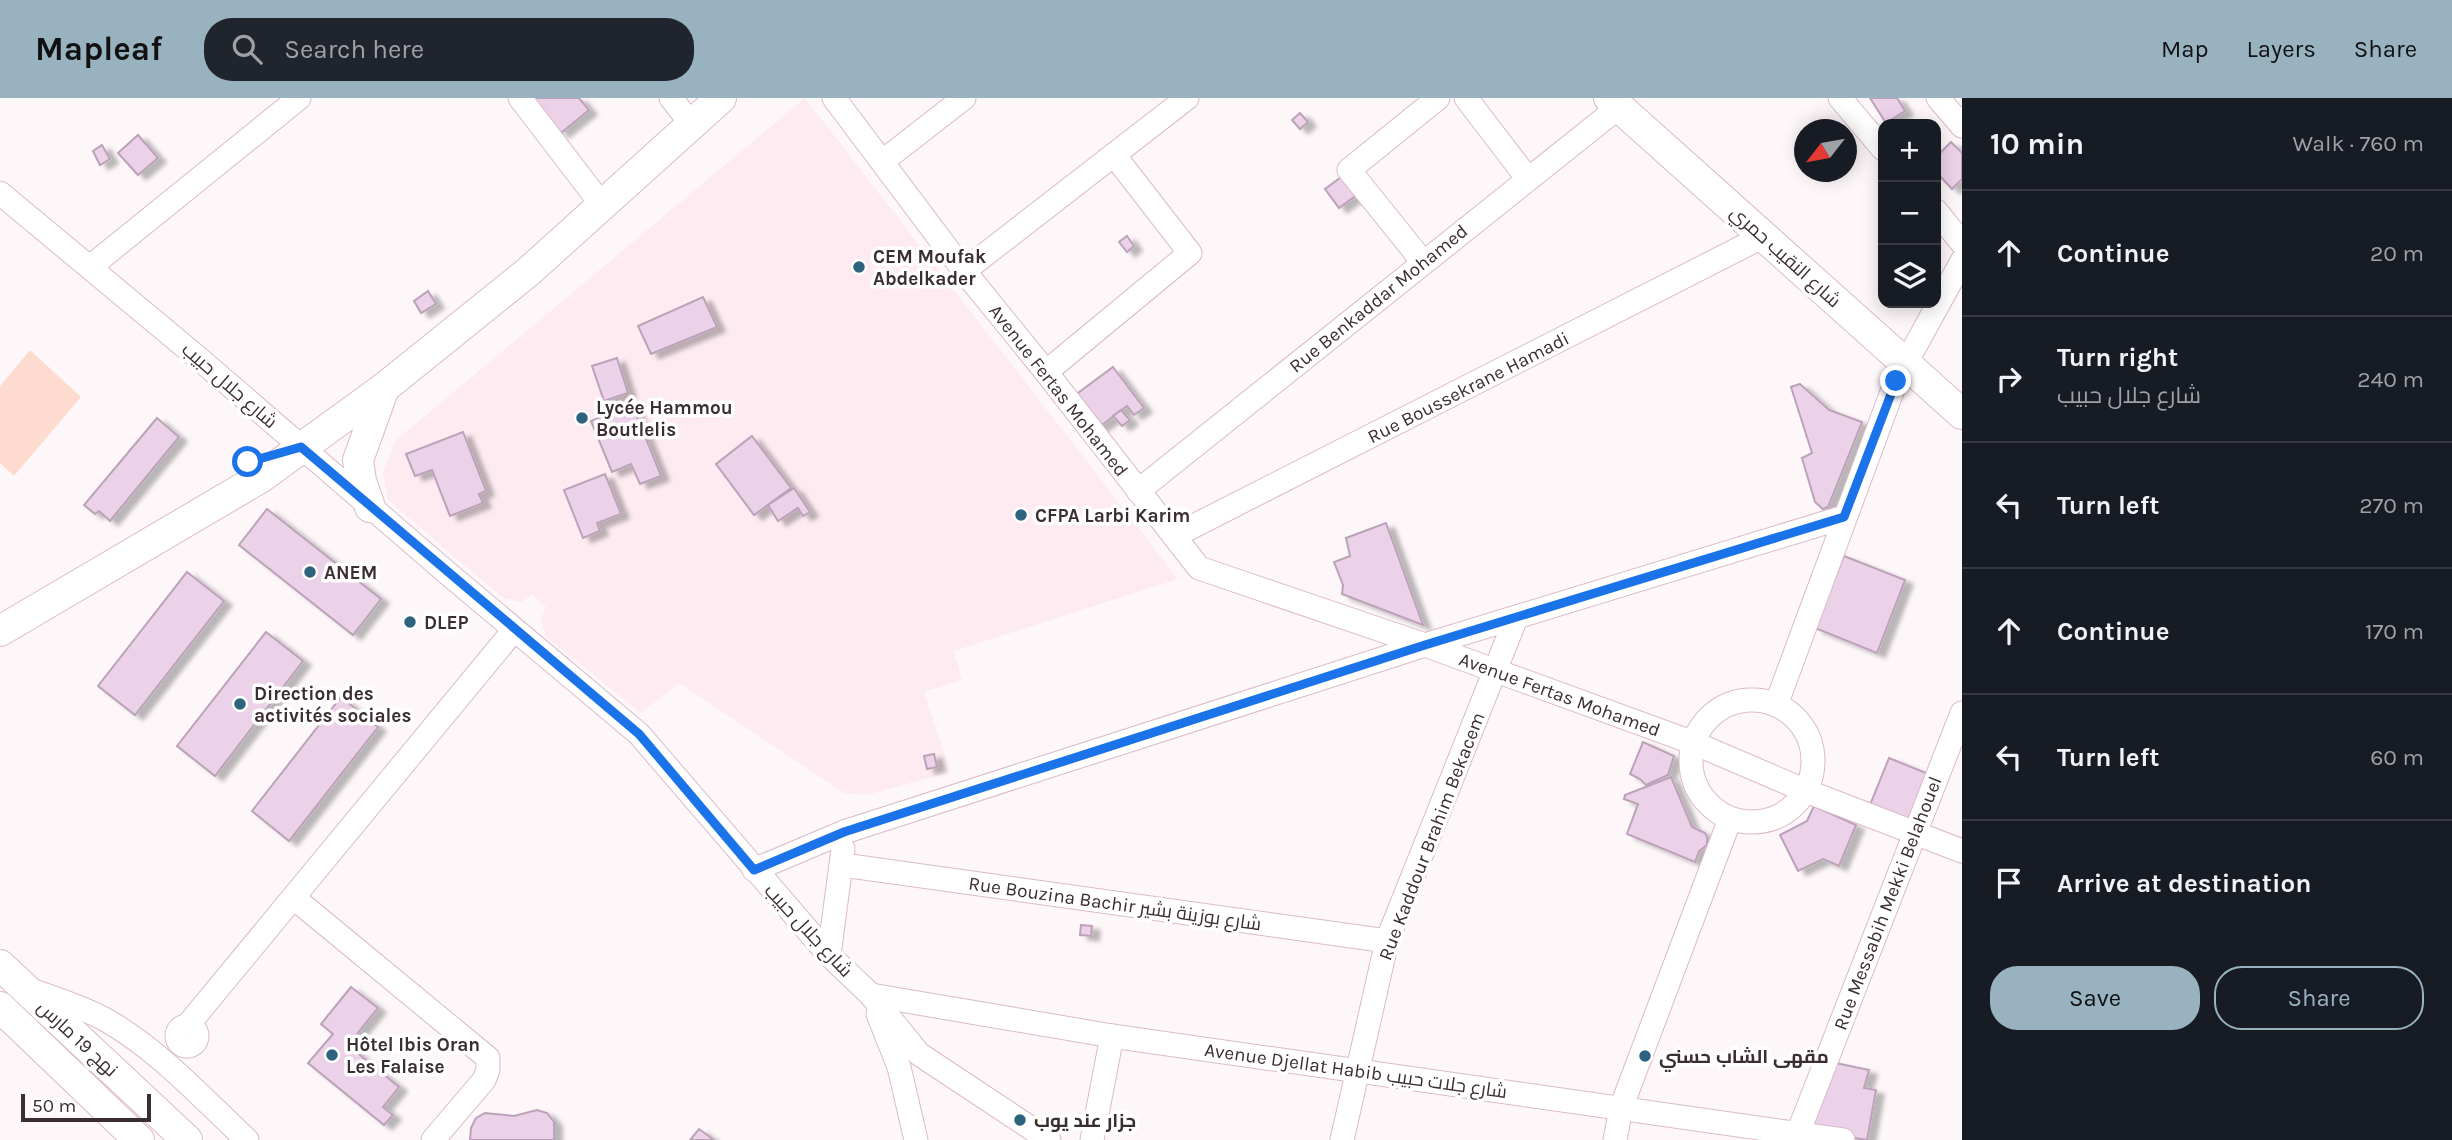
<!DOCTYPE html>
<meta charset="utf-8">
<style>
body{margin:0;font-family:Karla,Cairo,sans-serif;background:#20242c;color:#f1f3f6}
.controls{position:absolute;right:21px;top:21px;display:grid;overflow:hidden;border-radius:14px;box-shadow:0 4px 18px #0003}
.controls button{width:63px;height:63px;display:grid;place-items:center;padding:0;border:0;border-bottom:2px solid #363941;background:#171b24;color:#f1f3f6;font:35px sans-serif}
.compass{position:absolute;left:1794px;top:21px;width:63px;height:63px;border-radius:50%;background:#171b24;box-shadow:0 4px 18px #0003;rotate:239deg}
.scale{position:absolute;left:21px;bottom:18px;width:130px;box-sizing:border-box;padding-left:7px;border:4px solid #3b2e33;border-top:0;font-size:19px;line-height:24px;white-space:nowrap;color:#3b2e33;-webkit-text-stroke:5px #fff;paint-order:stroke}
.stop{position:absolute;width:21px;height:21px;margin:-16px;border:5px solid #1a73e8;border-radius:50%;background:#fff}
.stop.end{background:#1a73e8;border-color:#fff;box-shadow:0 2px 7px #0008}
.list{margin:0;padding:0;list-style:none}
h2{display:flex;justify-content:space-between;align-items:center;height:91px;margin:0;padding:0 28px;font-size:30px}
h2 small{font-size:23px;font-weight:400;color:#9ea1a6}
.list li{display:grid;grid-template-columns:46px 1fr auto;gap:21px;align-items:center;box-sizing:border-box;height:126px;padding:0 28px;border-top:2px solid #363941}
.list b{display:block;font-size:26px;white-space:nowrap}
.list p{margin:0;font-size:23px;white-space:nowrap;color:#9ea1a6}
.list em{font-size:23px;font-style:normal;color:#9ea1a6}
.actions{display:flex;gap:14px;padding:21px 28px}
.actions a{flex:1;padding:16px 0;border:2px solid #99b2c0;border-radius:28px;text-align:center;font-size:24px;color:#99b2c0}
.actions .main{background:#99b2c0;color:#111}
.icon{flex:none;width:38px;height:38px;fill:none;stroke:currentColor;stroke-width:2;stroke-linecap:round;stroke-linejoin:round}
.map{position:relative;flex:none;width:1962px;height:1042px;overflow:hidden}
header{display:flex;align-items:center;gap:42px;box-sizing:border-box;height:98px;padding:0 35px;background:#99b2c0;color:#111}
header strong{font-size:33px}
nav{display:flex;gap:38px;margin-inline-start:auto;font-size:24px}
.search{width:490px;height:63px;background:#20242c;display:flex;align-items:center;gap:18px;box-sizing:border-box;padding:0 24px;border-radius:28px;color:#9ea1a6;font-size:26px}
main{display:flex}
aside{flex:1;background:#171b24}
.map>svg:first-child{display:block}
.built{fill:#fdebf1}
.green{fill:#fddccf}
.building{fill:#ecd2e9;stroke:#bba2b8;stroke-width:2;filter:url(#shadow)}
.lines{fill:none;stroke-linecap:round;stroke-linejoin:round}
.minor-casing{stroke:#dcbac7;stroke-width:25}
.major-casing{stroke:#dcbac7;stroke-width:32}
.minor{stroke:#fff;stroke-width:23}
.major{stroke:#fff;stroke-width:30}
.route{stroke:#1a73e8;stroke-width:9}
.poi-dot{fill:#2e637f;stroke:#fff;stroke-width:2.5}
.labels{text-anchor:middle;stroke-width:7;stroke-linejoin:round;paint-order:stroke}
.poi-label{font-size:19px;font-weight:bold;fill:#3b2e33;stroke:#fff;text-anchor:start}
.street-label{font-size:19px;fill:#3b2e33;stroke:#fff}
</style>
<header>
<strong>Mapleaf</strong>
<div class="search"><svg class="icon" aria-label="search" viewBox="0 0 24 24"><circle cx="10" cy="10" r="6"/><path d="M15 15l6 6"/></svg>Search here</div>
<nav><a>Map</a><a>Layers</a><a>Share</a></nav>
</header>
<main>
<div class="map">
<svg width="1962" height="1042" viewBox="0 0 1962 1042">
<defs>
<filter id="shadow"><feDropShadow dx="8" dy="4.5" stdDeviation="2" flood-color="#0004"/></filter>
</defs>
<rect width="100%" height="100%" fill="#fef7fa"/>
<path class="built" d="M805,0l373,481 -224,72 8,29 -38,12 26,80 -83,23 -23,-2 -165,-110 -38,30 -96,-77 -4,-17 5,-12 -14,-12 -11,7 -18,-4 -115,-98 -5,-28 12,-31z"/>
<path class="green" d="M30,252l51,47 -67,79 -14,-13v-77z"/>
<g class="building">
<path d="M533,0h46l10,12 -28,23z"/>
<path d="M1870,0h27l8,13 -19,12z"/>
<path d="M1300,15l8,9 -8,7 -8,-9z"/>
<path d="M138,37l20,23 -20,17 -20,-22z"/>
<path d="M1951,44l11,11v26l-10,10 -16,-17v-15z"/>
<path d="M102,47l8,14 -10,6 -7,-14z"/>
<path d="M1344,77l14,19 -19,14 -14,-19z"/>
<path d="M1127,138l7,10 -7,6 -8,-10z"/>
<path d="M428,193l8,13 -15,9 -7,-12z"/>
<path d="M703,199l14,30 -66,27 -13,-28z"/>
<path d="M617,260l11,35 -24,8 -12,-35z"/>
<path d="M1113,269l31,41 -10,7 -7,-9 -29,22 -24,-32z"/>
<path d="M1800,286l29,26 33,12 -34,85 -5,2 -8,-7 -13,-44 10,-5 -21,-66z"/>
<path d="M632,306l29,72 -21,8 -9,-20 -19,8 -21,-51z"/>
<path d="M1121,312l9,10 -8,6 -9,-10z"/>
<path d="M157,320l22,19 -69,84 -11,-10 -4,3 -11,-9z"/>
<path d="M463,334l23,59 -7,3 4,9 -33,13 -18,-46 -17,6 -9,-22z"/>
<path d="M752,338l39,52 -37,27 -38,-51z"/>
<path d="M605,376l16,40 -24,9 3,8 -17,7 -19,-48z"/>
<path d="M794,390l16,24 -7,4 -5,-8 -20,13 -10,-16z"/>
<path d="M267,411l114,90 -28,36 -114,-90z"/>
<path d="M1386,425l37,102 -81,-31 1,-9 -9,-23 16,-6 -4,-18z"/>
<path d="M1844,458l61,24 -28,73 -62,-25z"/>
<path d="M187,474l37,29 -89,114 -37,-29z"/>
<path d="M266,534l37,29 -88,115 -38,-30z"/>
<path d="M341,599l37,30 -89,114 -37,-30z"/>
<path d="M1643,644l31,14 -6,19 -22,10 -6,-6 -10,-5z"/>
<path d="M934,656l3,13 -10,2 -3,-13z"/>
<path d="M1889,660l42,17 -12,37 -11,7 -38,-14z"/>
<path d="M1671,679l21,50 13,6 2,4v8l-8,6 -4,11 -68,-28 11,-30 -14,-5 1,-4z"/>
<path d="M1814,708l42,19 -17,41 -16,-7 -25,12 -18,-36 27,-14z"/>
<path d="M1081,827l11,1 -1,10 -11,-1z"/>
<path d="M351,889l27,21 -30,37 51,42 -16,20 10,8 -9,10 -76,-62 25,-29 -12,-10z"/>
<path d="M1831,964l38,8 -5,18 12,2 -9,50 -50,-8 -7,-10z"/>
<path d="M537,1012l10,3 7,9v18h-84l1,-12 5,-10 9,-5 29,3z"/>
<path d="M699,1031l15,11h-24z"/>
</g>
<g class="lines">
<defs>
<g id="minor">
<path d="M520,0l82,107"/>
<path d="M671,0l21,27"/>
<path d="M834,0l130,173 82,101 153,196 226,77 269,98 112,48 156,60"/>
<path d="M1466,0l62,81"/>
<path d="M1840,0l43,51"/>
<path d="M1938,0l24,28"/>
<path d="M883,63l81,-63"/>
<path d="M0,95l196,163 249,215 194,163 190,221 42,40 48,59 130,86"/>
<path d="M1936,113l26,32"/>
<path d="M1423,164l-74,-92 89,-72"/>
<path d="M90,169l209,-169"/>
<path d="M964,173l223,-173"/>
<path d="M1046,274l144,-119 -76,-98"/>
<path d="M1138,393l481,-384"/>
<path d="M1174,438l588,-299"/>
<circle cx="1752" cy="663" r="61"/>
<path d="M1776,607l120,-324 66,-120"/>
<path d="M843,767l544,76"/>
<path d="M754,772l90,-38 581,-187 419,-128"/>
<path d="M294,800l194,160v12l-4,10 -51,60"/>
<path d="M829,857l14,-106"/>
<path d="M31,892c25,9 52,17 75,30 53,30 97,79 141,120"/>
<path d="M871,897l241,41 731,104"/>
<path d="M878,916l21,53 17,73"/>
<path d="M187,928l327,-396"/>
<circle cx="187" cy="938" r="10"/>
<path d="M1798,1035l164,-420"/>
<path d="M1092,1042l20,-104"/>
<path d="M1342,1042l45,-199 129,-323"/>
<path d="M1615,1042l6,-32 109,-289"/>
</g>
<g id="major">
<path d="M1609,0l353,316"/>
<path d="M370,409l-9,-26 -3,-21 26,-72"/>
<path d="M0,533l260,-153 124,-90 144,-116 193,-174"/>
<path d="M0,867l187,175"/>
<path d="M0,909l139,133"/>
</g>
</defs>
<use href="#minor" class="minor-casing"/>
<use href="#major" class="major-casing"/>
<use href="#minor" class="minor"/>
<use href="#major" class="major"/>
</g>
<g class="lines">
<path class="route" d="M248,364l53,-15 338,287 115,136 90,-38 581,-187 419,-128 52,-136"/>
</g>
<g class="poi-dot">
<circle cx="859" cy="169" r="7"/>
<circle cx="582" cy="320" r="7"/>
<circle cx="1021" cy="417" r="7"/>
<circle cx="310" cy="474" r="7"/>
<circle cx="410" cy="524" r="7"/>
<circle cx="240" cy="606" r="7"/>
<circle cx="332" cy="957" r="7"/>
<circle cx="1645" cy="958" r="7"/>
<circle cx="1020" cy="1022" r="7"/>
</g>
<g class="labels">
<g class="poi-label">
<text x="873" y="165">CEM Moufak<tspan x="873" dy="22">Abdelkader</tspan></text>
<text x="596" y="316">Lycée Hammou<tspan x="596" dy="22">Boutlelis</tspan></text>
<text x="1035" y="424">CFPA Larbi Karim</text>
<text x="324" y="481">ANEM</text>
<text x="424" y="531">DLEP</text>
<text x="254" y="602">Direction des<tspan x="254" dy="22">activités sociales</tspan></text>
<text x="346" y="953">Hôtel Ibis Oran<tspan x="346" dy="22">Les Falaise</tspan></text>
<text x="1659" y="965">مقهى الشاب حسني</text>
<text x="1034" y="1029">جزار عند يوب</text>
</g>
<g class="street-label">
<text transform="translate(1786 158) rotate(42)" y="7">شارع النقيب حمري</text>
<text transform="translate(1378 200) rotate(-39)" y="7">Rue Benkaddar Mohamed</text>
<text transform="translate(230 287) rotate(41)" y="7">شارع جلال حبيب</text>
<text transform="translate(1468 289) rotate(-27)" y="7">Rue Boussekrane Hamadi</text>
<text transform="translate(1059 292) rotate(52)" y="7">Avenue Fertas Mohamed</text>
<text transform="translate(1560 596) rotate(20)" y="7">Avenue Fertas Mohamed</text>
<text transform="translate(1431 738) rotate(-69)" y="7">Rue Kaddour Brahim Bekacem</text>
<text transform="translate(1115 805) rotate(8)" y="7">Rue Bouzina Bachir شارع بوزينة بشير</text>
<text transform="translate(1887 805) rotate(-69)" y="7">Rue Messabih Mekki Belahouel</text>
<text transform="translate(809 832) rotate(47)" y="7">شارع جلال حبيب</text>
<text transform="translate(78 940) rotate(43)" y="7">نهج 19 مارس</text>
<text transform="translate(1356 972) rotate(8)" y="7">Avenue Djellat Habib شارع جلات حبيب</text>
</g>
</g>
</svg>
<div class="controls">
<button>+</button>
<button>−</button>
<button><svg class="icon" aria-label="layers" viewBox="0 0 24 24"><path d="M12 4l9 5-9 5-9-5zM3 14l9 5 9-5"/></svg></button>
</div>
<svg class="compass" viewBox="-18 -18 36 36"><path d="M0-13l5 13h-10z" fill="#e53935"/><path d="M0 13l5-13h-10z" fill="#9ea1a6"/></svg>
<div class="scale">50 m</div>
<div class="stop" style="left:248px;top:364px"></div>
<div class="stop end" style="left:1896px;top:283px"></div>
</div>
<aside>
<h2>10 min<small>Walk · 760 m</small></h2>
<ul class="list">
<li><svg class="icon" aria-label="ahead" viewBox="0 0 24 24"><path d="M12 20V5M6 11l6-6 6 6"/></svg><div><b>Continue</b></div><em>20 m</em></li>
<li><svg class="icon" aria-label="right" viewBox="0 0 24 24"><path d="M7 20v-9h11M14 6l5 5-5 5"/></svg><div><b>Turn right</b><p>شارع جلال حبيب</p></div><em>240 m</em></li>
<li><svg class="icon" aria-label="left" viewBox="0 0 24 24"><path d="M17 20v-9H6M10 6l-5 5 5 5"/></svg><div><b>Turn left</b></div><em>270 m</em></li>
<li><svg class="icon" aria-label="ahead" viewBox="0 0 24 24"><path d="M12 20V5M6 11l6-6 6 6"/></svg><div><b>Continue</b></div><em>170 m</em></li>
<li><svg class="icon" aria-label="left" viewBox="0 0 24 24"><path d="M17 20v-9H6M10 6l-5 5 5 5"/></svg><div><b>Turn left</b></div><em>60 m</em></li>
<li><svg class="icon" aria-label="arrive" viewBox="0 0 24 24"><path d="M6 21V4h12l-3 4 3 4H6"/></svg><div><b>Arrive at destination</b></div></li>
</ul>
<div class="actions"><a class="main">Save</a><a>Share</a></div>
</aside>
</main>
